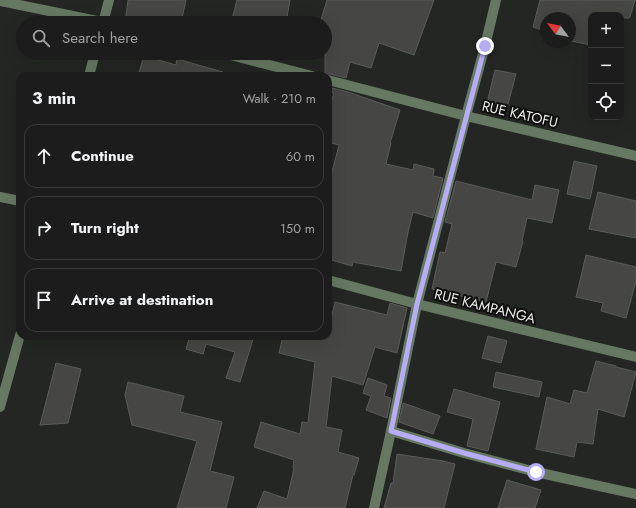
<!DOCTYPE html>
<meta charset="utf-8">
<style>
body{margin:0;font-family:Jost,sans-serif;background:#282928;color:#f1f3f6}
.controls{position:absolute;right:12px;top:12px;display:grid;overflow:hidden;border-radius:8px;box-shadow:0 4px 16px #0002}
.controls button{width:36px;height:36px;display:grid;place-items:center;padding:0;border:0;border-bottom:1px solid #393a3a;background:#1b1c1b;color:#f1f3f6;font:20px sans-serif}
.compass{position:absolute;left:540px;top:12px;width:36px;height:36px;border-radius:50%;background:#1b1c1b;box-shadow:0 4px 16px #0002;rotate:302deg}
.stop{position:absolute;width:12px;height:12px;margin:-9px;border:3px solid #b6acf8;border-radius:50%;background:#fff}
.stop.end{background:#b6acf8;border-color:#fff;box-shadow:0 1px 4px #0008}
.list{margin:0;padding:0;list-style:none}
h2{display:flex;justify-content:space-between;align-items:center;height:52px;margin:0;padding:0 16px;font-size:17px}
h2 small{font-size:13px;font-weight:400;color:#a0a1a3}
.list li{display:grid;grid-template-columns:26px 1fr auto;gap:12px;align-items:center;box-sizing:border-box;height:64px;margin:0 8px 8px;padding:0 8px;border:1px solid #393a3a;border-radius:12px}
.list b{display:block;font-size:15px;white-space:nowrap}
.list em{font-size:13px;font-style:normal;color:#a0a1a3}
.icon{flex:none;width:22px;height:22px;fill:none;stroke:currentColor;stroke-width:2;stroke-linecap:round;stroke-linejoin:round}
.map{position:relative;flex:none;width:636px;height:508px;overflow:hidden}
.search{position:absolute;background:#1b1c1b;box-shadow:0 4px 16px #0002;left:16px;top:16px;width:316px;height:44px;display:flex;align-items:center;gap:10px;box-sizing:border-box;padding:0 14px;border-radius:22px;color:#a0a1a3;font-size:15px}
.panel{position:absolute;background:#1b1c1b;box-shadow:0 4px 16px #0002;left:16px;top:72px;width:316px;height:268px;border-radius:12px}
.map>svg:first-child{display:block}
.building{fill:#464745;stroke:#5a5c59}
.lines{fill:none;stroke-linecap:round;stroke-linejoin:round}
.minor{stroke:#667862;stroke-width:10}
.route{stroke:#b6acf8;stroke-width:5}
.labels{text-anchor:middle;stroke-width:4;stroke-linejoin:round;paint-order:stroke}
.street-label{font-size:14px;fill:#eaebe9;stroke:#0e0f0e}
</style>
<div class="map">
<svg width="636" height="508" viewBox="0 0 636 508">
<rect width="100%" height="100%" fill="#242624"/>
<g class="building">
<path d="M128,0h58l-5,23h-56z"/>
<path d="M237,0h53l-4,23h-55z"/>
<path d="M327,0h107l-20,55 -35,-12 -8,25 -21,-6 -4,16 -16,-4h-5v-51h-5z"/>
<path d="M540,0h95l-5,17h-1v1h-8v-3h-30v30l-20,-4 1,-2 -2,-1v-20h-24v13l-13,-4z"/>
<path d="M144,56l32,9 1,-6 46,13v4h-85z"/>
<path d="M495,70l21,4 -9,34 -20,-5z"/>
<path d="M328,87l20,5 52,18 -10,33h1l-5,21 27,6 1,-6 20,5 -1,7 10,2 -10,40 -20,-6 -5,20 -7,39 -48,-9 -1,4 -24,-7v-72l11,-42 -11,-3v-30l6,-19 -6,-1z"/>
<path d="M574,161l23,5 -7,33 -23,-5z"/>
<path d="M456,181l76,19 3,-15 24,5 -7,33 -25,-5 -5,23h1l-7,26 -20,-5 -10,40 -54,-13 8,-37 5,1 7,-29 -7,-2z"/>
<path d="M598,192l38,9v37l-47,-9z"/>
<path d="M586,255l50,12v14l-10,37 -25,-7 2,-8 -27,-6z"/>
<path d="M335,302l52,13 3,-12 17,5 -10,45 -22,-6 -12,38 -31,-9 -6,51 16,3 -4,22 21,6 -5,17h-1l-8,33h-88l7,-17 23,8 7,-31h-1l1,-8 -40,-13 7,-25 39,12 2,-12 6,1 7,-61 -36,-9 4,-17h45v-5z"/>
<path d="M190,336h64l-14,46 -14,-4 9,-26 -29,-8 -3,10 -17,-5z"/>
<path d="M488,336l19,5 -6,22 -19,-5z"/>
<path d="M596,361l20,5v1l20,5 -12,45 -26,-8 -5,35 -16,-2 -3,15 -38,-8 11,-52 23,7 4,-14 13,3z"/>
<path d="M56,363l25,6 -13,54 -28,2z"/>
<path d="M496,372l46,10 -3,15 -46,-10z"/>
<path d="M368,378l19,7 -3,11 7,2 -4,20 -21,-8 5,-14 -8,-3z"/>
<path d="M128,382l56,14 -4,16 42,10 -12,49 24,6 -8,31h-49l20,-67 -65,-16 -7,-30z"/>
<path d="M454,389l46,13 -12,49 -21,-5 6,-27 -26,-7z"/>
<path d="M403,403l37,13 -7,18 -34,-12z"/>
<path d="M397,454l46,7 12,3 -11,44h-60l7,-25h2z"/>
<path d="M507,480l34,10 -6,18h-37z"/>
</g>
<g class="lines">
<g class="minor">
<path d="M0,1l107,22"/>
<path d="M103,23l6,-23"/>
<path d="M223,53l89,23"/>
<path d="M89,76l6,-23"/>
<path d="M328,80l138,36 170,40"/>
<path d="M0,197l20,4"/>
<path d="M328,280l89,24 219,53"/>
<path d="M0,407l20,-72"/>
<path d="M391,431l73,22 72,19 100,22"/>
<path d="M374,508l17,-77 26,-127 49,-188 19,-70 11,-46"/>
</g>
</g>
<g class="lines">
<path class="route" d="M485,46l-68,258 -26,127 73,22 72,19"/>
</g>
<g class="labels">
<g class="street-label">
<text transform="translate(520 114) rotate(13)" y="5">RUE KATOFU</text>
<text transform="translate(485 306) rotate(14)" y="5">RUE KAMPANGA</text>
</g>
</g>
</svg>
<div class="controls">
<button>+</button>
<button>−</button>
<button><svg class="icon" aria-label="locate" viewBox="0 0 24 24"><circle cx="12" cy="12" r="6"/><path d="M12 2v4M12 18v4M2 12h4M18 12h4"/></svg></button>
</div>
<svg class="compass" viewBox="-18 -18 36 36"><path d="M0-13l5 13h-10z" fill="#e53935"/><path d="M0 13l5-13h-10z" fill="#a0a1a3"/></svg>
<div class="stop" style="left:536px;top:472px"></div>
<div class="stop end" style="left:485px;top:46px"></div>
<div class="search"><svg class="icon" aria-label="search" viewBox="0 0 24 24"><circle cx="10" cy="10" r="6"/><path d="M15 15l6 6"/></svg>Search here</div>
<section class="panel">
<h2>3 min<small>Walk · 210 m</small></h2>
<ul class="list">
<li><svg class="icon" aria-label="ahead" viewBox="0 0 24 24"><path d="M12 20V5M6 11l6-6 6 6"/></svg><div><b>Continue</b></div><em>60 m</em></li>
<li><svg class="icon" aria-label="right" viewBox="0 0 24 24"><path d="M7 20v-9h11M14 6l5 5-5 5"/></svg><div><b>Turn right</b></div><em>150 m</em></li>
<li><svg class="icon" aria-label="arrive" viewBox="0 0 24 24"><path d="M6 21V4h12l-3 4 3 4H6"/></svg><div><b>Arrive at destination</b></div></li>
</ul>
</section>
</div>
